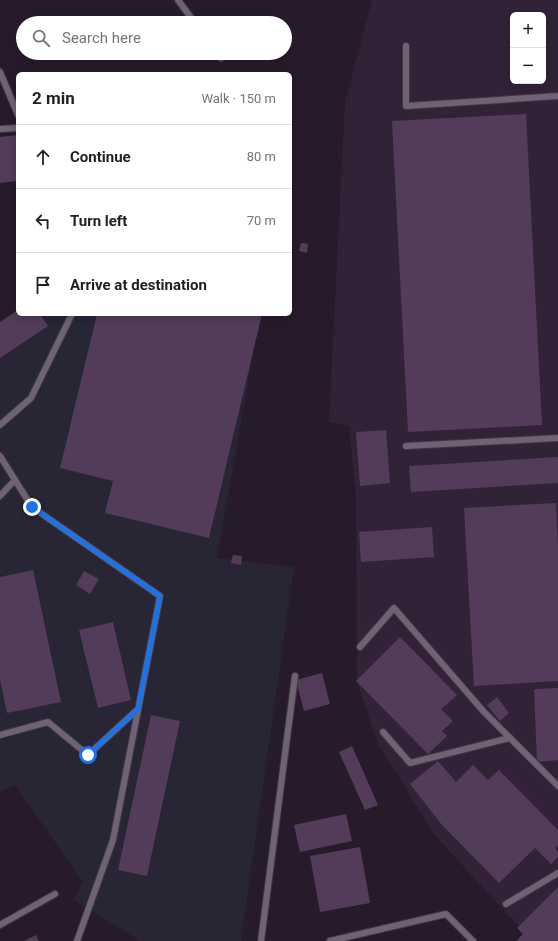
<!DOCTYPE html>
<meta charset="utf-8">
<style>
body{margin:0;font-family:Roboto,sans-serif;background:#f2f2f2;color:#202124}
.controls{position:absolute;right:12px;top:12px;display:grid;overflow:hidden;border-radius:6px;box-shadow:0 2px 10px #0003}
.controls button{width:36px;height:36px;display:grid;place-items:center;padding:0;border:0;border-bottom:1px solid #e0e0e0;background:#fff;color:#202124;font:20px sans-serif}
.stop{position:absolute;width:12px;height:12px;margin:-9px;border:3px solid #1a73e8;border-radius:50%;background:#fff}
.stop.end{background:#1a73e8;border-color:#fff;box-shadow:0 1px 4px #0008}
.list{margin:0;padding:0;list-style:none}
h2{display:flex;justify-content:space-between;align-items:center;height:52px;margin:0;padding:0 16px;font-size:17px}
h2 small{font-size:13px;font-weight:400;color:#757577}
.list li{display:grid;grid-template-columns:26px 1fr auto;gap:12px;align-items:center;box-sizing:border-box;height:64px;padding:0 16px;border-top:1px solid #e0e0e0}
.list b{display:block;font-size:15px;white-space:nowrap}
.list em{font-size:13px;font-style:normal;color:#757577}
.icon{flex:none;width:22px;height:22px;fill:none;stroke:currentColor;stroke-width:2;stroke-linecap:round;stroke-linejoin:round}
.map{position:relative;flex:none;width:558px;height:941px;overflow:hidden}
.search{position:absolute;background:#fff;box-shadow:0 2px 10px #0003;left:16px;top:16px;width:276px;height:44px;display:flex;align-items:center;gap:10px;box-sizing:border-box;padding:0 14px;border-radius:22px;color:#757577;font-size:15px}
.panel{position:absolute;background:#fff;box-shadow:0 2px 10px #0003;left:16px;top:72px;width:276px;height:244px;border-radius:6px}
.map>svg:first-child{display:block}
.commercial{fill:#282535}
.built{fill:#322237;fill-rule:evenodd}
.building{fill:#523c5a}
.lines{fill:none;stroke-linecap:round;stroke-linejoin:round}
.lane-casing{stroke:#403743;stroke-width:8}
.lane{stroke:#706275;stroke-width:6}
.route{stroke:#1a73e8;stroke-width:5}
</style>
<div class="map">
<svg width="558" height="941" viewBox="0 0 558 941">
<rect width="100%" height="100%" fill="#271b2b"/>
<path class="commercial" d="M18,314h242l-43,244 77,9 -53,374h-101l-67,-42 10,-17 -68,-97 -15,7v-470z"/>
<path class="built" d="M372,0h186v941h-26l-99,-108 -56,-91 -20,-61 -1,-184 -7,-71 -20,-4 16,-320zM513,15h30v66h-30z"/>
<g class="building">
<path d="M526,114l16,311 -134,7 -16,-311z"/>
<path d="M18,135v46l-18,2v-46z"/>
<path d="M301,243l7,1 -1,9 -8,-2z"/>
<path d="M18,310v4h22l8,12 -48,32v-36z"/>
<path d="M97,314h165l-53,224 -104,-25 8,-32 -53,-13z"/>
<path d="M386,430l4,53 -30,3 -4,-54z"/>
<path d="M558,457v26l-147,9 -2,-26z"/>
<path d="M556,503l2,44v134l-84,5 -10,-178z"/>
<path d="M432,527l2,30 -73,5 -2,-30z"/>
<path d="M233,555l9,1 -1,9 -10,-2z"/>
<path d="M33,570l28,132 -54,11 -7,-33v-103z"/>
<path d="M84,571l15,8 -9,15 -14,-9z"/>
<path d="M113,622l18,78 -33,8 -19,-78z"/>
<path d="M400,637l57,58 -16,14 12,12 -11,10 5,5 -19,18 -72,-73z"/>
<path d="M322,673l8,31 -26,7 -8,-31z"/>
<path d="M558,688v72l-21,2 -3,-73z"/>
<path d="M497,697l12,16 -9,8 -13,-16z"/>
<path d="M151,715l29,6 -33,155 -29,-6z"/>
<path d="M352,746l26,59 -13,5 -26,-58z"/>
<path d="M438,761l18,21 17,-17 15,15 11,-10 59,60v15l-3,3 3,4v5l-7,7 -16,-16 -36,35 -57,-58 -32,-41z"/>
<path d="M346,814l6,27 -52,11 -6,-27z"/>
<path d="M360,847l10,56 -50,9 -10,-56z"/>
<path d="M558,887v54h-42l7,-7 -6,-6z"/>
<path d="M36,935l3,6h-15z"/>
</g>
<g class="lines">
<defs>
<g id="lane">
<path d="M178,0l17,23"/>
<path d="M406,46v60l152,-10"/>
<path d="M217,53l4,5"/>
<path d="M0,72l18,43"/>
<path d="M0,129l18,-1"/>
<path d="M0,425l31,-27 41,-84"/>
<path d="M406,446l152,-8"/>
<path d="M0,456l32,51 128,89 -47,244 -36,101"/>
<path d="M0,496l15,-16"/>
<path d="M360,647l34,-39 90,104 74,74"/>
<path d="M383,732l27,31 100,-25"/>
<path d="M0,735l48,-13 40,33 50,-46"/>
<path d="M506,904l52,-31"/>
<path d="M0,925l55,-31"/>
<path d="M261,941l34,-265"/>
<path d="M330,941l116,-27 27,27"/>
</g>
</defs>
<use href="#lane" class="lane-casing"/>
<use href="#lane" class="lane"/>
</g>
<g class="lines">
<path class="route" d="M32,507l128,89 -22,113 -50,46"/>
</g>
</svg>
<div class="controls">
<button>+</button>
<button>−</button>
</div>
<div class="stop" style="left:88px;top:755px"></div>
<div class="stop end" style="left:32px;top:507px"></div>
<div class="search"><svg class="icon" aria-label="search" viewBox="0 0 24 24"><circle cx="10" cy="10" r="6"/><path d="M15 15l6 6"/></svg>Search here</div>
<section class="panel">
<h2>2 min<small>Walk · 150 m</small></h2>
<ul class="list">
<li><svg class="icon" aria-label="ahead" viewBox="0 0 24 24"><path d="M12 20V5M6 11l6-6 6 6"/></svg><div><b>Continue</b></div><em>80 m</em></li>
<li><svg class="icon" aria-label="left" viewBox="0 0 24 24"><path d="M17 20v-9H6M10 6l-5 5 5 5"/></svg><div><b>Turn left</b></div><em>70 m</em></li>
<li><svg class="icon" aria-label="arrive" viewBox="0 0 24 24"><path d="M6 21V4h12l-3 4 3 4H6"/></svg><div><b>Arrive at destination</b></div></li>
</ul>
</section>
</div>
